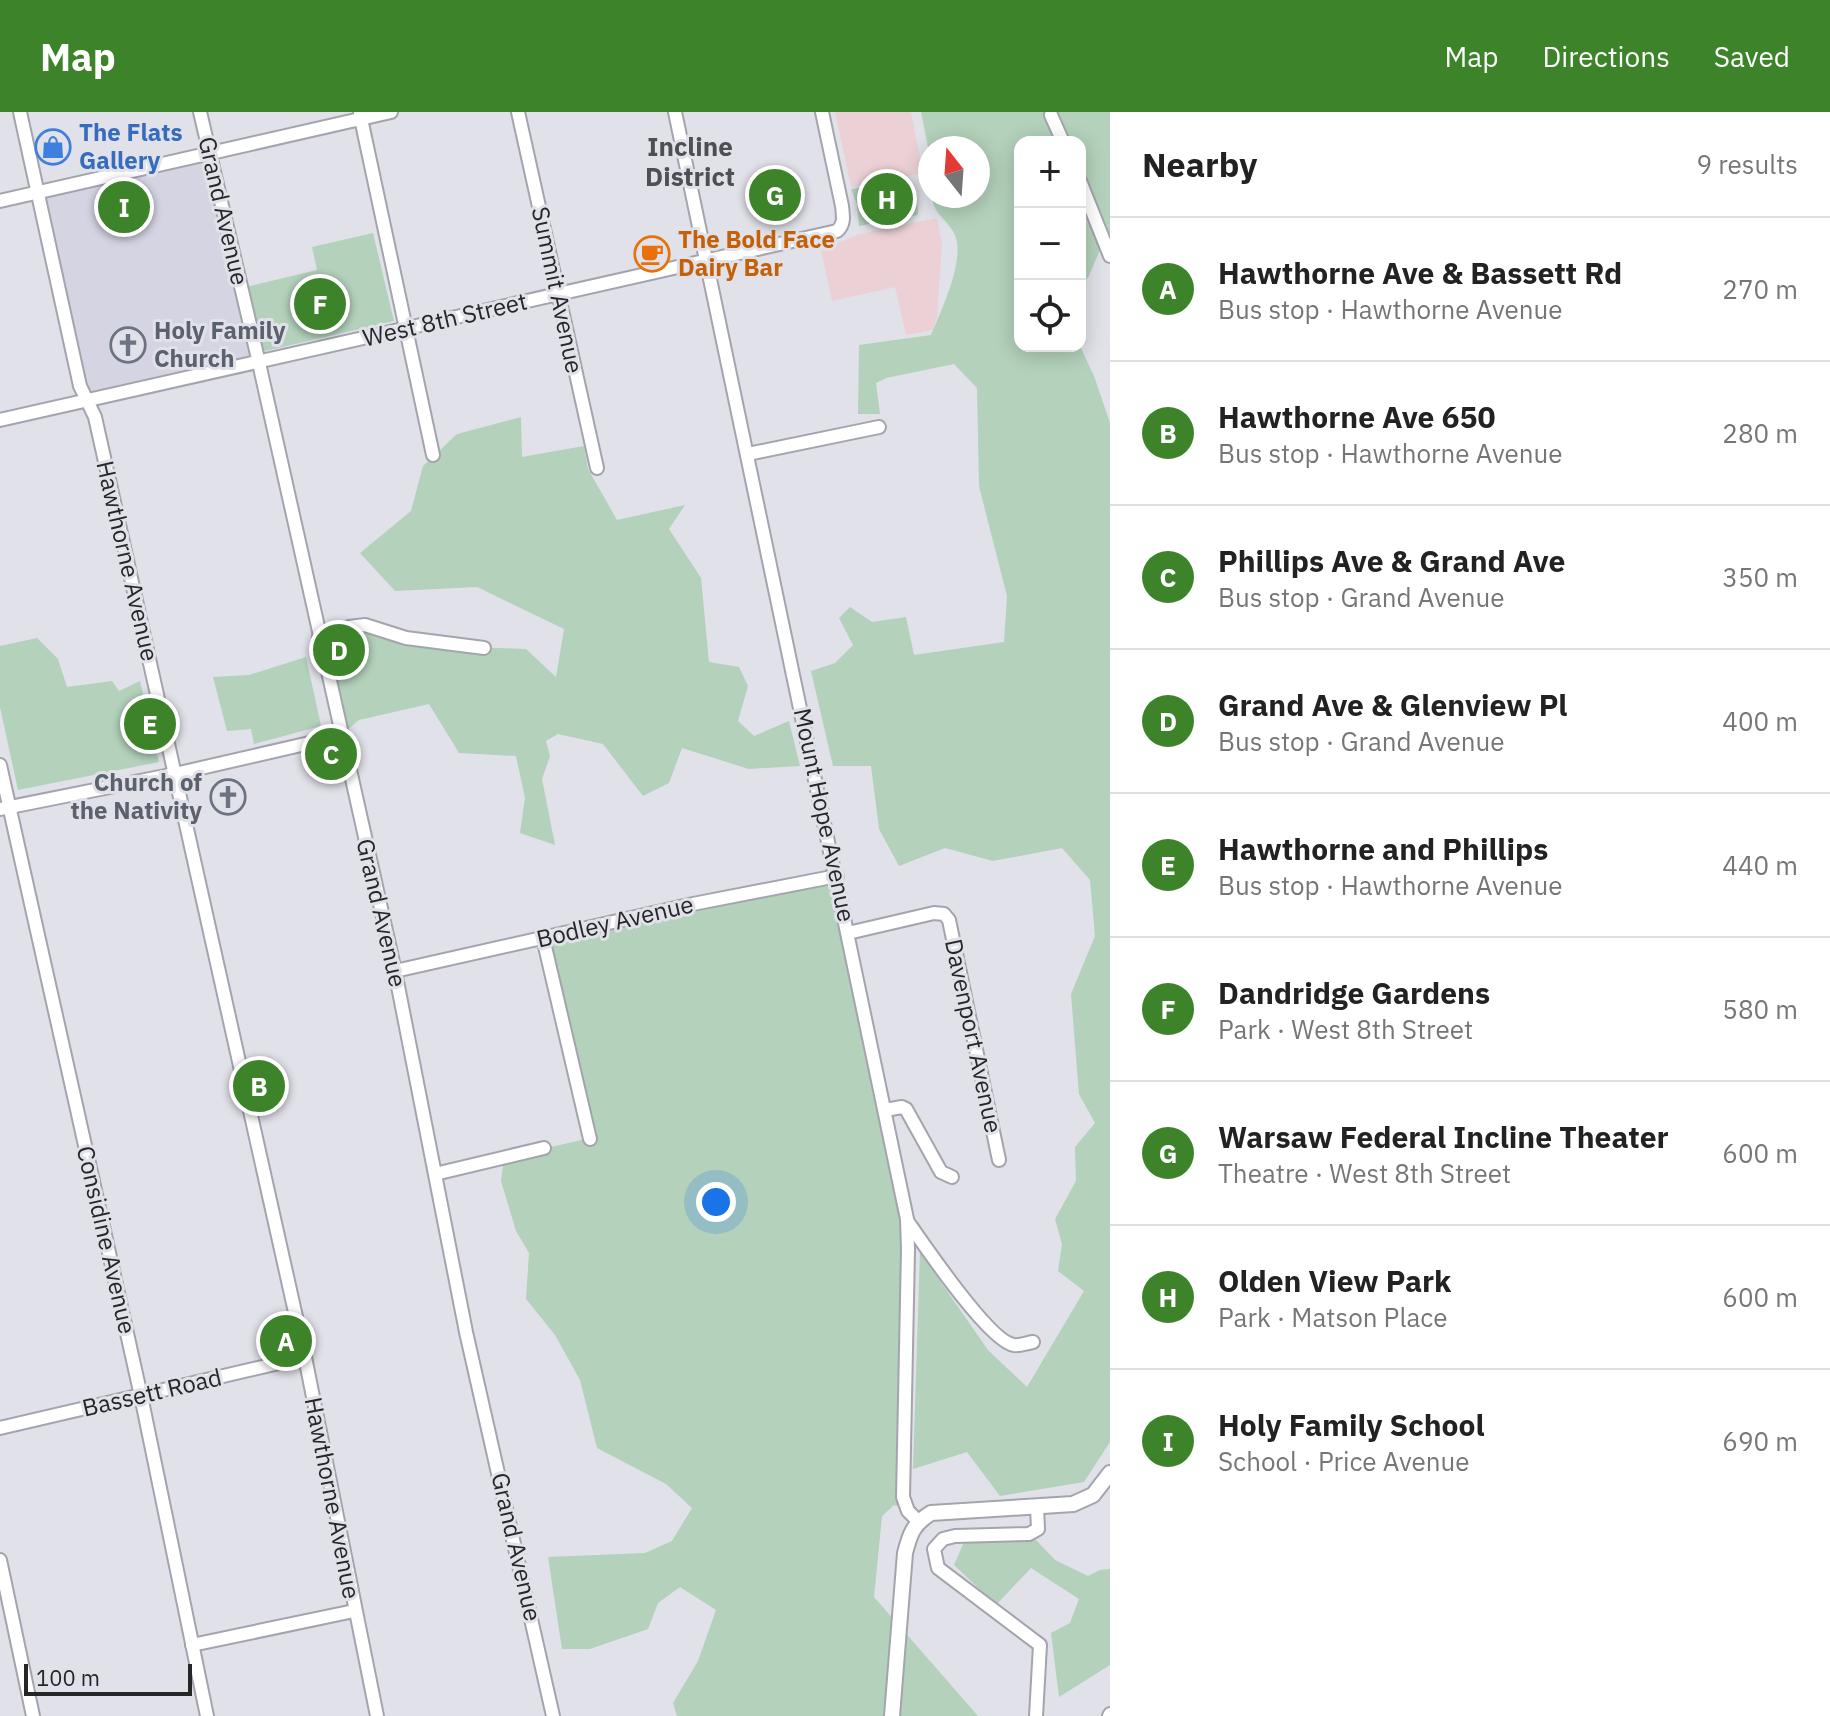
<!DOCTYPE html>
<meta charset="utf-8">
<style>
body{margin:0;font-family:"IBM Plex Sans",sans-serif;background:#f2f2f2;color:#222}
.controls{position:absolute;right:24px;top:24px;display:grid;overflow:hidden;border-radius:16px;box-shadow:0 4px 20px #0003}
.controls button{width:72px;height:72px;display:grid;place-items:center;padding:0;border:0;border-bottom:2px solid #e0e0e0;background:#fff;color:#222;font:40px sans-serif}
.compass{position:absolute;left:918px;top:24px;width:72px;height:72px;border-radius:50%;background:#fff;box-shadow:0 4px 20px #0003;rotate:343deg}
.scale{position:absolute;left:24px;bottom:20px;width:168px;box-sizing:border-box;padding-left:8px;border:4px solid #262629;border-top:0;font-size:22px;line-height:28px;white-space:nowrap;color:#262629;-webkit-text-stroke:6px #e1e1e9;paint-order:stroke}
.you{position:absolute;left:716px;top:1090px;width:28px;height:28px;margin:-20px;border:6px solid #fff;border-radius:50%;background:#1a73e8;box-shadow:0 0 0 12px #1a73e833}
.badge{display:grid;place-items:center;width:52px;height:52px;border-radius:50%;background:#3c8329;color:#fff;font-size:26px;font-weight:700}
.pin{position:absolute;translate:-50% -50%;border:4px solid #fff;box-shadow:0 2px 8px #0006}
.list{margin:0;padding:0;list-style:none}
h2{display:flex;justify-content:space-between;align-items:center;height:104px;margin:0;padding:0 32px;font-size:34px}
h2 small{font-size:26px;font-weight:400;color:#767676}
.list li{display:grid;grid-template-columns:52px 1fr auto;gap:24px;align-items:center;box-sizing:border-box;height:144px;padding:0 32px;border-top:2px solid #e0e0e0}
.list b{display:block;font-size:30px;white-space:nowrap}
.list p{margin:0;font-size:26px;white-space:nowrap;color:#767676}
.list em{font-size:26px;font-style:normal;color:#767676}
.icon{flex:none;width:44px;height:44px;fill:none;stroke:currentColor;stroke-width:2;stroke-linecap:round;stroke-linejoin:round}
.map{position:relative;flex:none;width:1110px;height:1604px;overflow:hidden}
header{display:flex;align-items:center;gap:48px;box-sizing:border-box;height:112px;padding:0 40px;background:#3c8329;color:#fff}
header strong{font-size:38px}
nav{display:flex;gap:44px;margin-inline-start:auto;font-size:28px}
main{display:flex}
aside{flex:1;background:#fff}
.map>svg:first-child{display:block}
.commercial{fill:#ebd1d5}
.built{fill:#d4d4e3}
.green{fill:#b3d1bb}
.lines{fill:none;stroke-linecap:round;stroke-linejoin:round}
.minor-casing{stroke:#a4a4ac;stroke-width:16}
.tertiary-casing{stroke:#a4a4ac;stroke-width:18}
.minor{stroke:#fff;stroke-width:12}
.tertiary{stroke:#fff;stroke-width:14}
.labels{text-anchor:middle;stroke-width:6;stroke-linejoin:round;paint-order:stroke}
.shop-label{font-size:24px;font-weight:bold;fill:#366cbe;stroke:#e1e1e9;text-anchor:start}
.street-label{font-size:24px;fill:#262629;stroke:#e1e1e9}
.food-label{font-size:24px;font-weight:bold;fill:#c56008;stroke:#e1e1e9;text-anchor:start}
.worship-label{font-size:24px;font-weight:bold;fill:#5b616d;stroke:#e1e1e9;text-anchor:start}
.neighbourhood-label{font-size:26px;font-weight:bold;fill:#4e4e55;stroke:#e1e1e9}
</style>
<header>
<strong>Map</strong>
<nav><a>Map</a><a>Directions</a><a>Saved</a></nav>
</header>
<main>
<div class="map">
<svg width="1110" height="1604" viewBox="0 0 1110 1604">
<rect width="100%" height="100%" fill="#e1e1e9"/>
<g class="commercial">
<path d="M835,0h76l12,61 -72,14z"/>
<path d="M937,106l5,25 -5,74 -4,13 -27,5 -11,-48 -63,14 -11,-51 38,-16z"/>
</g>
<path class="built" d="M209,42l50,209 -173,37 -47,-207z"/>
<g class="green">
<path d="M921,0h189v132l-10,6 -12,28 -8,3v-139h-60v204h60l14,30 16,47v1019l-26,40 -84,14 -33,-44 -54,17 7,-217 68,98 39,37 57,-96 -26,-20 4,-27 -7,-25 21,-38 -1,-34 20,-24 -16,-29 -8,-100 24,-58 -5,-56 -28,-32 -69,13 -48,-13 -46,18 -20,-37 -8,-63h-38l-22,-95 24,-8 18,-18 -14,-27 11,-11 22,15 34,-5 8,38 90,-13 3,-46 -28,-110 -2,-98 -23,-24 -68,14 -10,5 4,31h-22l1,-69 72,-10c10,-24 36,-78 23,-102 -8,-15 -21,-19 -22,-37h46v-48h-48v9z"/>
<path d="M910,68l7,14 1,21 -59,11 -2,-22 -6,-15z"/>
<path d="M373,121l21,88 -133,31 -15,-65 71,-17 -5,-23z"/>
<path d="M521,305l1,40 62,-11 4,23 29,51 68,-15 -16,24 32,49 8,84 30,5 9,19 -10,35 16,15 35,-15 11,45 -51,3 -67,-21 -13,35 -26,13 -40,-52 -45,-10 -12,7 4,15 -8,23 13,66 -35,-12 5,-35 -9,-42 -57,-3 -30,-49 -70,16 -19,16 -21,-99 30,-10 122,20 55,2 30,28 8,-48 -87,-42 -82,4 -35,-38 51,-42 12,-45 34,-32z"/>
<path d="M37,526l21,21 9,28 45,-6 7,10 21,-10 19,81 -141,28 -18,-83v-61z"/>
<path d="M306,545l15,69 -67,18 -3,-15 -24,2 -14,-54 36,-2z"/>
<path d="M837,764l70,343 1,292 -14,-6 -12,11 -8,81 104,119h-301l-4,-13 25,-42 18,-51 -36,-23 -22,16 -10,26 -58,20h-28l-14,-92 97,-4 27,-12 20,-33 -26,-24 -69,-36 -17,-68 -25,-45 -29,-36 3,-46 -13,-22 -15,-50 3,-23 86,-20 -47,-200z"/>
<path d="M1035,1427l20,21 33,16 12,-6 10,-1v96l-51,32 -8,-64 19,-10 9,-24 -48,-31 -35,37 -42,-40 10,-23z"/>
</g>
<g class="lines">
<defs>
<g id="minor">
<path d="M20,0l60,274 15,31 210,940 72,359"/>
<path d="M200,0l59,251 136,608 71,361 87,384"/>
<path d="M518,0l79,356"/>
<path d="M675,0l232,1107 1,31 -5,247 5,14 10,10"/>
<path d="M360,2l73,341"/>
<path d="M1051,3l12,27"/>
<path d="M1080,69l30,75"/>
<path d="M0,89l391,-89"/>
<path d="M0,308l837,-189c8,-7 6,-15 5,-25l-20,-94"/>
<path d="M748,342l131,-27"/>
<path d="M319,525l30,-10 16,-2 41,13 78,10"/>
<path d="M0,653l141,631 66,320"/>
<path d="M0,697l175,-35 165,-38"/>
<path d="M848,821l86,-20 10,1 5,6 50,240"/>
<path d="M543,826l47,201"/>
<path d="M395,859l298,-67 144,-28"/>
<path d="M885,998l17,-3 4,2 35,63 11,5"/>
<path d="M435,1062l109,-26"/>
<path d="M908,1110c16,23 82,120 106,123 5,1 13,-2 19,-3"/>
<path d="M0,1316l305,-71"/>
<path d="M0,1448l33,156"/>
<path d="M192,1533l162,-34"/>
<path d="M1036,1604l4,-71 -102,-77 -4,-19 9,-10 12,-3 74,-2 9,-5 -1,-22"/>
<path d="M1109,1604l1,-2"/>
</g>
<path id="tertiary" d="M892,1604l13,-163c5,-19 8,-29 26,-40l142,-9 20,-9 17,-22"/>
</defs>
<use href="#minor" class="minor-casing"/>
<use href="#tertiary" class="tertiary-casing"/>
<use href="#minor" class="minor"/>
<use href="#tertiary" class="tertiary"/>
</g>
<defs>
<symbol id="shop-ring" viewBox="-11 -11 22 22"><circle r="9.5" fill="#e1e1e9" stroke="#3f7fe0" stroke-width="1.5"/><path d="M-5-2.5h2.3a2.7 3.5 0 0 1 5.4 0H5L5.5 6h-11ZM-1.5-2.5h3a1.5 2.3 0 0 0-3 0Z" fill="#3f7fe0"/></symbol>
<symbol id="cafe-ring" viewBox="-11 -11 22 22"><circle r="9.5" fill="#e1e1e9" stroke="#e8710a" stroke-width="1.5"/><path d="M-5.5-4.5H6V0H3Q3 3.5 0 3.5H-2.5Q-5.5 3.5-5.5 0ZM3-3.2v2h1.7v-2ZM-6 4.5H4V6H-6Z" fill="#e8710a"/></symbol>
<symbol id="church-ring" viewBox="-11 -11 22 22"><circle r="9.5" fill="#e1e1e9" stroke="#6b7280" stroke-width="1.5"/><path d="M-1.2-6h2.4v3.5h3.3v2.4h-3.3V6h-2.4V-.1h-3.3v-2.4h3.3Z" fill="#6b7280"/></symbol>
</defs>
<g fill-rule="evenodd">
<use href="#shop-ring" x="33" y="15" width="40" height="40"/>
<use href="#cafe-ring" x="632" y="122" width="40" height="40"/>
<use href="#church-ring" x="108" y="213" width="40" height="40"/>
<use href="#church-ring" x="208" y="665" width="40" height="40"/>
</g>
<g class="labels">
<g class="shop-label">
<text x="79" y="29">The Flats<tspan x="79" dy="28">Gallery</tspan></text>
</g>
<g class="street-label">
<text transform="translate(223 99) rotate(77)" y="8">Grand Avenue</text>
<text transform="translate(557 178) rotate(78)" y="8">Summit Avenue</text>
<text transform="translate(445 208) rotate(-13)" y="8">West 8th Street</text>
<text transform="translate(127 449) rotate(77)" y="8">Hawthorne Avenue</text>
<text transform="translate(824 703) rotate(78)" y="8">Mount Hope Avenue</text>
<text transform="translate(381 801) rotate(77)" y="8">Grand Avenue</text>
<text transform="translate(615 810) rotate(-13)" y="8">Bodley Avenue</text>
<text transform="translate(973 924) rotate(78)" y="8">Davenport Avenue</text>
<text transform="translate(106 1128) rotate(77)" y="8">Considine Avenue</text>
<text transform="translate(152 1281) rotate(-13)" y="8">Bassett Road</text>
<text transform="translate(332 1386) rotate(79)" y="8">Hawthorne Avenue</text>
<text transform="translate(516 1435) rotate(77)" y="8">Grand Avenue</text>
</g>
<g class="food-label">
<text x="678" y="136">The Bold Face<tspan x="678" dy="28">Dairy Bar</tspan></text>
</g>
<g class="worship-label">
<text x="154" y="227">Holy Family<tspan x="154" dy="28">Church</tspan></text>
<text x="202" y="679" text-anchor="end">Church of<tspan x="202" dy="28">the Nativity</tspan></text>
</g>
<g class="neighbourhood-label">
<text x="690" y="44">Incline<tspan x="690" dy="30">District</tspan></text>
</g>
</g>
</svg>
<div class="controls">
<button>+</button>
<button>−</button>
<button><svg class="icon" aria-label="locate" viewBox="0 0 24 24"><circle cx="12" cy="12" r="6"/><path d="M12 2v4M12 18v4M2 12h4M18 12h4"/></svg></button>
</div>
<svg class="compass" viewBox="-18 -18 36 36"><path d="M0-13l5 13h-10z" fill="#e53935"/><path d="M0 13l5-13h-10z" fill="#767676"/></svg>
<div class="scale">100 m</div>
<div class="you"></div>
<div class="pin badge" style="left:286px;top:1229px">A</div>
<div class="pin badge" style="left:259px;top:974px">B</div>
<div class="pin badge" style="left:331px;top:642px">C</div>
<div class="pin badge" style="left:339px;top:538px">D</div>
<div class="pin badge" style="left:150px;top:612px">E</div>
<div class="pin badge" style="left:320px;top:192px">F</div>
<div class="pin badge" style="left:775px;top:83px">G</div>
<div class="pin badge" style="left:887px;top:87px">H</div>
<div class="pin badge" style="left:124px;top:95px">I</div>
</div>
<aside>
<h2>Nearby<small>9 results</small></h2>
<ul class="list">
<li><span class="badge">A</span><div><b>Hawthorne Ave &amp; Bassett Rd</b><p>Bus stop · Hawthorne Avenue</p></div><em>270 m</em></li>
<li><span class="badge">B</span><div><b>Hawthorne Ave 650</b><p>Bus stop · Hawthorne Avenue</p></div><em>280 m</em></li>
<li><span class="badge">C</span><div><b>Phillips Ave &amp; Grand Ave</b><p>Bus stop · Grand Avenue</p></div><em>350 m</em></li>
<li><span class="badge">D</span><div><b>Grand Ave &amp; Glenview Pl</b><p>Bus stop · Grand Avenue</p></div><em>400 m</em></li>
<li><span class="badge">E</span><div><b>Hawthorne and Phillips</b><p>Bus stop · Hawthorne Avenue</p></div><em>440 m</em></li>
<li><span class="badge">F</span><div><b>Dandridge Gardens</b><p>Park · West 8th Street</p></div><em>580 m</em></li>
<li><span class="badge">G</span><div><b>Warsaw Federal Incline Theater</b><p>Theatre · West 8th Street</p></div><em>600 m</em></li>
<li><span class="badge">H</span><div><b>Olden View Park</b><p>Park · Matson Place</p></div><em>600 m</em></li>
<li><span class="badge">I</span><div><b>Holy Family School</b><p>School · Price Avenue</p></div><em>690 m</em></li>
</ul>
</aside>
</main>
